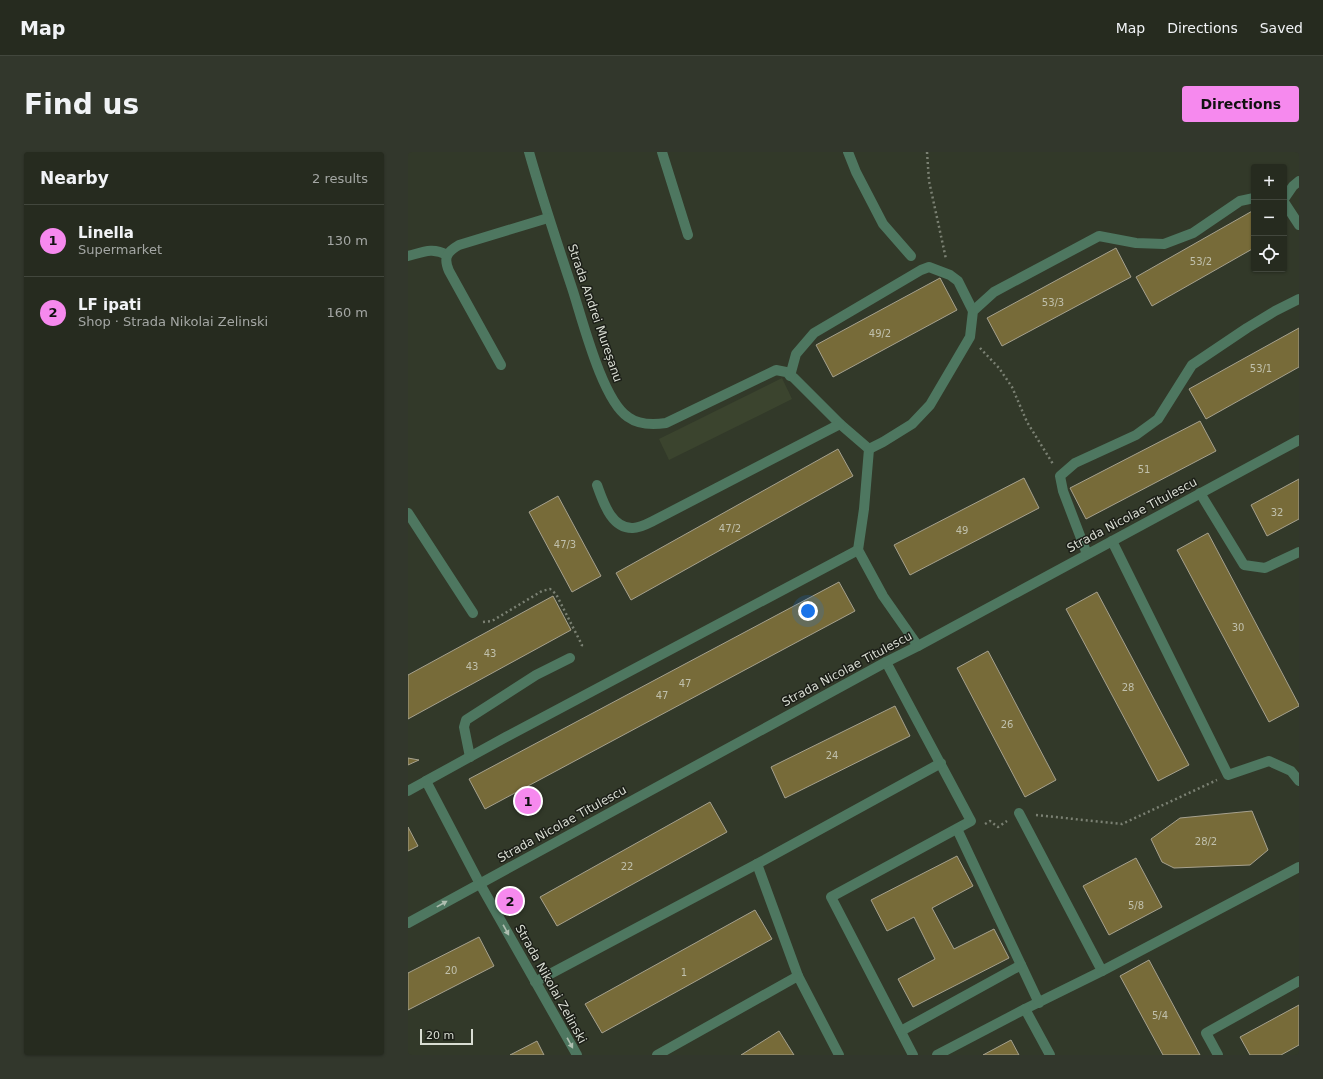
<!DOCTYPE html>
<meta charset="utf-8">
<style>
body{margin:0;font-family:"DejaVu Sans",sans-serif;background:#32372c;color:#f1f3f6}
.controls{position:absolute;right:12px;top:12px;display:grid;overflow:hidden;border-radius:4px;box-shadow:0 1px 3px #0004}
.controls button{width:36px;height:36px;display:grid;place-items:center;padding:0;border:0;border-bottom:1px solid #42473d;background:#262b1f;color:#f1f3f6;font:20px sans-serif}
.scale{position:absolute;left:12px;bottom:10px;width:53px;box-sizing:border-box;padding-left:4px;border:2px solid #d9ddd3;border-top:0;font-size:11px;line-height:14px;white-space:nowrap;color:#d9ddd3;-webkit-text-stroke:3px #1c1f18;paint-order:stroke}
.you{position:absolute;left:400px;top:459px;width:14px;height:14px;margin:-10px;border:3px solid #fff;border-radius:50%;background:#1a73e8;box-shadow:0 0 0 6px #1a73e833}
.badge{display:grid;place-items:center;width:26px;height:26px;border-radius:50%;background:#f689ee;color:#111;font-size:13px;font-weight:700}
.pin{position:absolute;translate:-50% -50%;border:2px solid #fff;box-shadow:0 1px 4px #0006}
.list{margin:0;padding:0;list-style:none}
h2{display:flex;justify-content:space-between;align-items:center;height:52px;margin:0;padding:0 16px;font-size:17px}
h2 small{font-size:13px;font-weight:400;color:#a4a7a4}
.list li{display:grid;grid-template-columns:26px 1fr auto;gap:12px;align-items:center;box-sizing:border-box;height:72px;padding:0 16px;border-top:1px solid #42473d}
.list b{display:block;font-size:15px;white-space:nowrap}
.list p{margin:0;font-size:13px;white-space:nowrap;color:#a4a7a4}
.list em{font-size:13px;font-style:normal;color:#a4a7a4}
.icon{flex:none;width:22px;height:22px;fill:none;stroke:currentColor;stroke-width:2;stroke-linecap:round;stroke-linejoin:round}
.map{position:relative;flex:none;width:891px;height:903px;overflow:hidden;border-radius:4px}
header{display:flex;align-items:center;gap:24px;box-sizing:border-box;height:56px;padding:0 20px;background:#262b1f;border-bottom:1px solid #42473d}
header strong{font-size:19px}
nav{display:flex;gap:22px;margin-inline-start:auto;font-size:14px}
.intro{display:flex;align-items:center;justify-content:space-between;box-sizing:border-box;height:96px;padding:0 24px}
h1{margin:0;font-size:28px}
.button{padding:10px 18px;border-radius:4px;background:#f689ee;color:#111;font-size:14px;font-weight:700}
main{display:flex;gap:24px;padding:0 24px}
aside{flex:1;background:#262b1f;border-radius:4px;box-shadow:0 1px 3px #0004}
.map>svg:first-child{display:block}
.built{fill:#3b442e}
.building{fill:#776b39;stroke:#a6a18e}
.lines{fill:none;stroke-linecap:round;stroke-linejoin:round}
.path{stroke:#7b8173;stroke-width:2.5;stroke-dasharray:2 3;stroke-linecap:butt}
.minor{stroke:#4e7760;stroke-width:10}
.oneway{fill:#afbeb0}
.labels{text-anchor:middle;stroke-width:3;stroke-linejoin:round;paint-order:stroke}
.number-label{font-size:10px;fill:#c0c0ac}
.street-label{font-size:12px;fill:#d9ddd3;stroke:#1c1f18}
</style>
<header>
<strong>Map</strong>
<nav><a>Map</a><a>Directions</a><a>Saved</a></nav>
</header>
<div class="intro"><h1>Find us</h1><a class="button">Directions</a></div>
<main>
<aside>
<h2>Nearby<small>2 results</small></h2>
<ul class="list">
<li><span class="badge">1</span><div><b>Linella</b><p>Supermarket</p></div><em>130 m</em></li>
<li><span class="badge">2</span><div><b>LF ipati</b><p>Shop · Strada Nikolai Zelinski</p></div><em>160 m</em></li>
</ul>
</aside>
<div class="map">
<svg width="891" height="903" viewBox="0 0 891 903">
<rect width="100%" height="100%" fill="#323929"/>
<path class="built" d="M374,226l10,21 -123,61 -10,-21z"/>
<g class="building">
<path d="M846,58v38l-102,58 -16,-29z"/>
<path d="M708,96l15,29 -129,69 -15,-28z"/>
<path d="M532,126l17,32 -124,67 -17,-32z"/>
<path d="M891,176v39l-93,52 -17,-30z"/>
<path d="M792,269l16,30 -130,68 -16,-31z"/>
<path d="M430,297l15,27 -222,124 -15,-27z"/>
<path d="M616,326l15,30 -129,67 -16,-30z"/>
<path d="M891,327v40l-32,17 -16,-31z"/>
<path d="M150,344l43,80 -29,16 -43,-80z"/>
<path d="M800,381l91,172v1l-30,16 -92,-172z"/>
<path d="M431,430l16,29 -370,198 -16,-30z"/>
<path d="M689,440l92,173 -31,16 -92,-172z"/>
<path d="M145,444l18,34 -163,89v-44z"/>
<path d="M580,499l68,129 -31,17 -68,-129z"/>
<path d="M487,554l15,30 -125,62 -14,-31z"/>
<path d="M0,606l11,2 -11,5z"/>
<path d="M302,650l17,30 -170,94 -17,-29z"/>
<path d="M844,659l16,39 -18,15 -76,3 -12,-6 -11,-23 29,-21z"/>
<path d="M0,675l10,19 -10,5z"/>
<path d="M549,704l16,30 -41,22 22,41 40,-20 15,29 -96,49 -15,-28 37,-20 -21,-42 -27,14 -16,-31z"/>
<path d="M728,706l26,49 -53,28 -26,-49z"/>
<path d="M347,758l17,29 -170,94 -17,-29z"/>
<path d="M71,785l15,29 -86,44v-37z"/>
<path d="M741,808l51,95h-37l-43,-79z"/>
<path d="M891,853v40l-18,10h-31l-10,-18z"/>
<path d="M371,879l15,24h-53z"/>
<path d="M603,888l8,15h-36z"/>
<path d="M129,889l7,14h-34z"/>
</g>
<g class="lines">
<g class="path">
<path d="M519,0l2,29 17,78"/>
<path d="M572,196l19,20 13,19 15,35 26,42"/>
<path d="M75,470l9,-1 50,-30 8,-2 6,5 26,51 -1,4"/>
<path d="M628,663l86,9 95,-44"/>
<path d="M577,672l5,-3 8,6 9,-6"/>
</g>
<g class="minor">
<path d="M121,0c13,46 28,91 43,136 10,30 30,112 56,129 11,8 25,8 38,6l110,-53 10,2 8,6 46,46 29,25 -5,60 -6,41 25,46 35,50"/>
<path d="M254,0l26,83"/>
<path d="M440,0l8,20 27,52 28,32"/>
<path d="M876,47l9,-13 6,-5"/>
<path d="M876,50l15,23"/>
<path d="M0,104c15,-4 25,-9 39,-1"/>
<path d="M93,213l-52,-94c-6,-14 -2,-19 10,-26l89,-27"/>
<path d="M382,224l6,-22 18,-21 107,-63 8,-3 21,8 8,6 15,30"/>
<path d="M461,297l14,-7 29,-18 18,-19 40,-68 3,-26 21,-19 105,-56 37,7 28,1 29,-11 47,-32 14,-3"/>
<path d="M189,333c6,16 14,44 36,43 7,0 14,-4 20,-7l187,-97"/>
<path d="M792,341l44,72 21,3 34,-16"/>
<path d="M0,361l65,100"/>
<path d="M704,389l116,234 41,-14 22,10 8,10"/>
<path d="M679,402l-24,-63 -3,-15 15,-13 61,-28 22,-16 34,-54 55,-37 28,-17 24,-12"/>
<path d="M478,510l85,159 -140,76 82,158"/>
<path d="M62,605l-6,-30 2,-7 70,-45 34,-17"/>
<path d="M18,629l80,-44 352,-187"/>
<path d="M0,639l18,-10 54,103 97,171"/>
<path d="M611,661l83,158 -77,38 25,46"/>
<path d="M549,677l82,174"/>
<path d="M349,712l184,-101"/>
<path d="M0,771l478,-261 32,-16 381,-206"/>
<path d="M694,819l197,-104"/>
<path d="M127,830l222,-118 41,112"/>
<path d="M493,879l120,-66"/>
<path d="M249,903l141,-79 41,79"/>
<path d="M529,903l88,-46"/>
<path d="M810,903l-12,-22 93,-52"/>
</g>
</g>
<defs><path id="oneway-solid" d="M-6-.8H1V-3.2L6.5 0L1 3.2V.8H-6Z"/></defs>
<g class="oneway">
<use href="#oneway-solid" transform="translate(34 752) rotate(-29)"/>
<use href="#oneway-solid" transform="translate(98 778) rotate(61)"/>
<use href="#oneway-solid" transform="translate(162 891) rotate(61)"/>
</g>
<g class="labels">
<g class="number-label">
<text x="793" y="113">53/2</text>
<text x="645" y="154">53/3</text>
<text x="472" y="185">49/2</text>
<text x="853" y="220">53/1</text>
<text x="736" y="321">51</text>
<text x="869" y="364">32</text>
<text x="322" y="380">47/2</text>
<text x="554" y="382">49</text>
<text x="157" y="396">47/3</text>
<text x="830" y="479">30</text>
<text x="82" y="505">43</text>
<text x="64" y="518">43</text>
<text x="277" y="535">47</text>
<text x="720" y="539">28</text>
<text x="254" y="547">47</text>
<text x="599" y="576">26</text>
<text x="424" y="607">24</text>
<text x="798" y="693">28/2</text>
<text x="219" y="718">22</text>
<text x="728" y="757">5/8</text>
<text x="43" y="822">20</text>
<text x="276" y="824">1</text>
<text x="752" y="867">5/4</text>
</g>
<g class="street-label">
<text transform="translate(187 161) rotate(71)" y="4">Strada Andrei Mureșanu</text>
<text transform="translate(724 363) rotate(-28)" y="4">Strada Nicolae Titulescu</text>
<text transform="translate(439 517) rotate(-28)" y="4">Strada Nicolae Titulescu</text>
<text transform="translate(154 672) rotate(-29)" y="4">Strada Nicolae Titulescu</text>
<text transform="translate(143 832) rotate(61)" y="4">Strada Nikolai Zelinski</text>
</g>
</g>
</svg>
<div class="controls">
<button>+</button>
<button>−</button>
<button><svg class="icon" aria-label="locate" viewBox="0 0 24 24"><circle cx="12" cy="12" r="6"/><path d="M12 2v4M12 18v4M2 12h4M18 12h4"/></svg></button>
</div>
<div class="scale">20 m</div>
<div class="you"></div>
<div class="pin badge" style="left:120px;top:649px">1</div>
<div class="pin badge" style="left:102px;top:749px">2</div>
</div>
</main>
